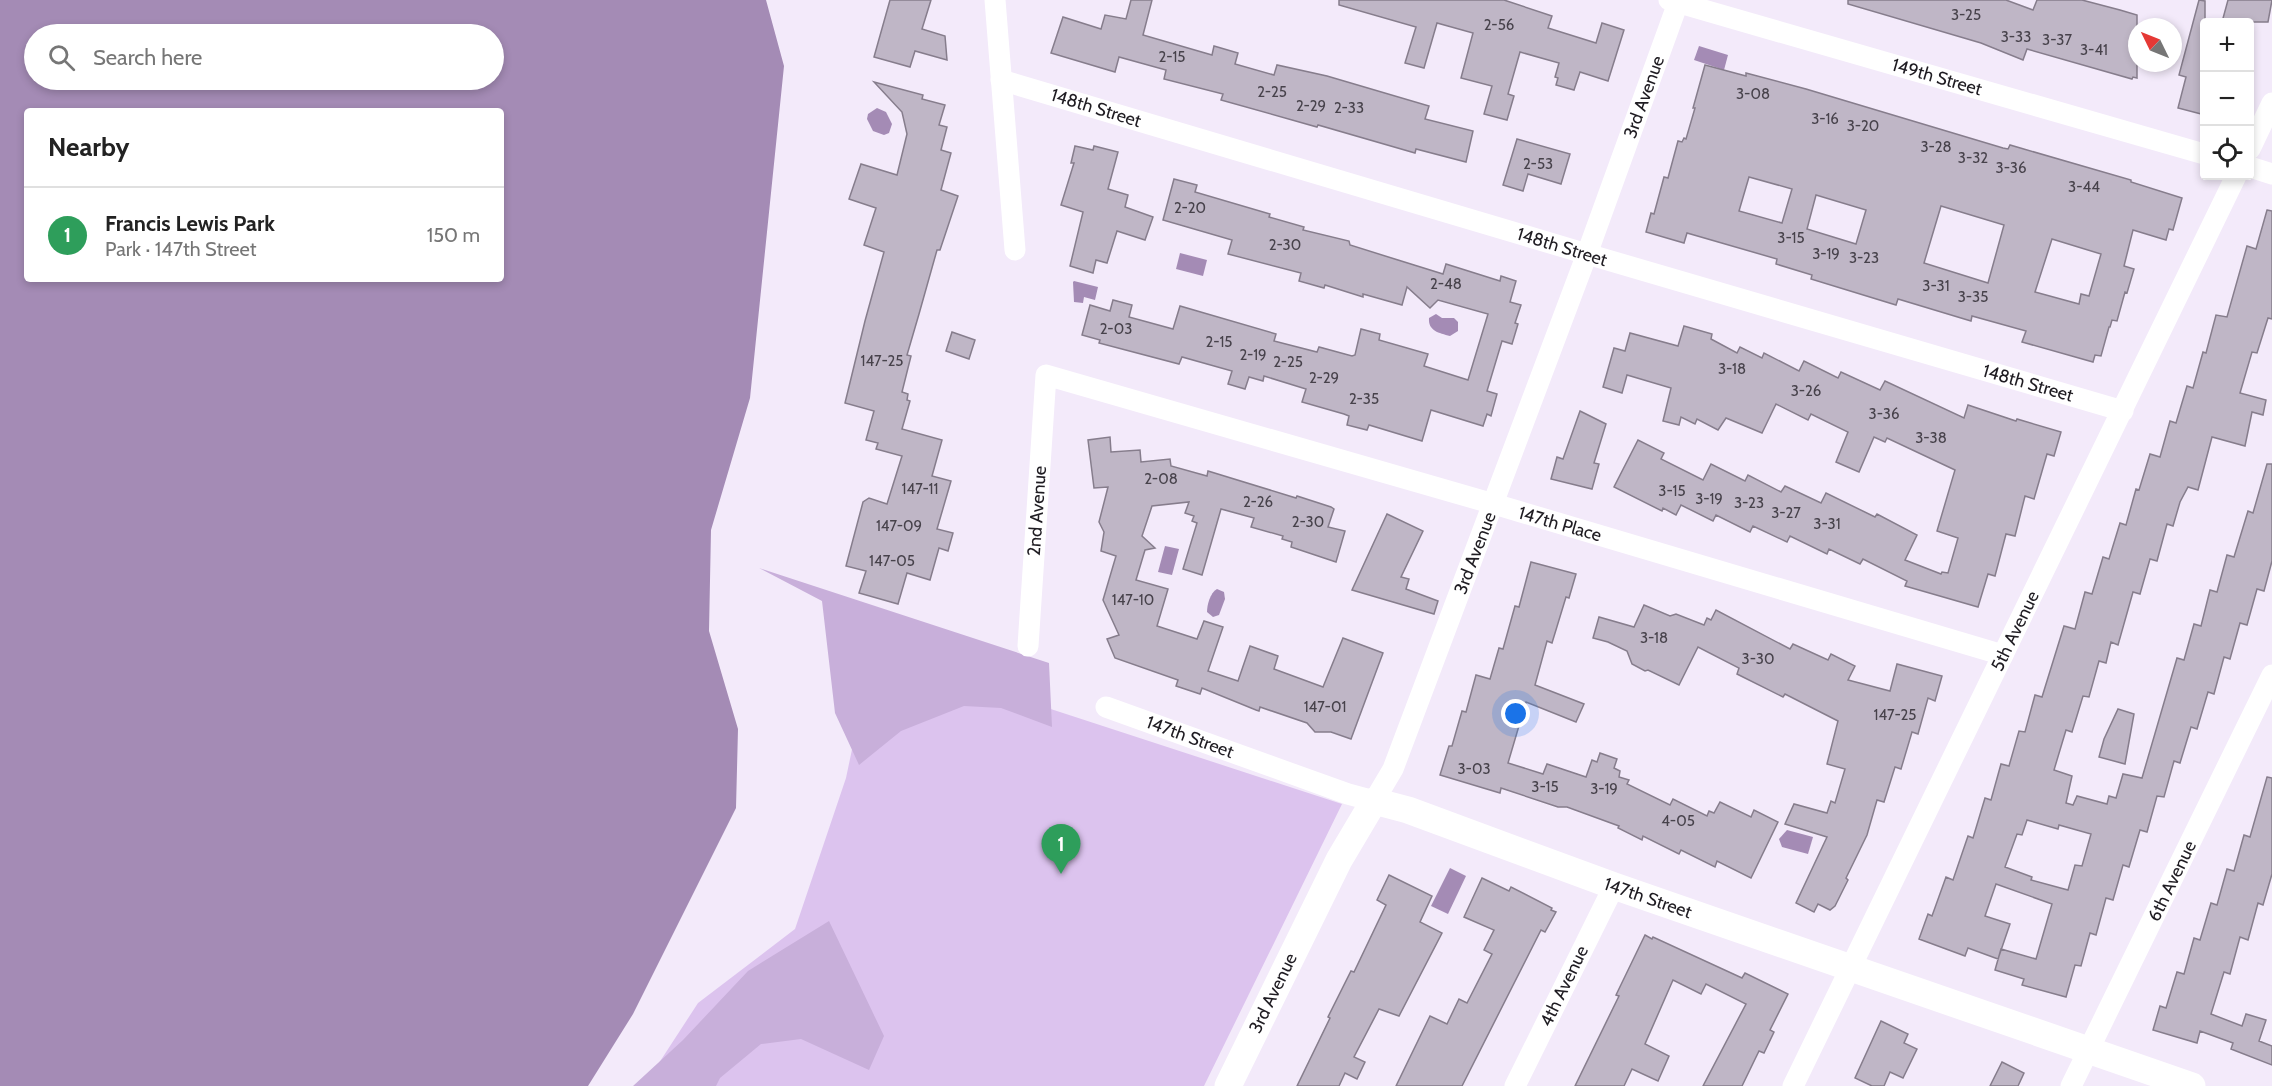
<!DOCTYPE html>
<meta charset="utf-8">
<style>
body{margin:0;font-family:Cabin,sans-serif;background:#f6f6f6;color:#222}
.controls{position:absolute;right:18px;top:18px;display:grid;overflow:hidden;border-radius:6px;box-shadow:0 3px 9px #0003}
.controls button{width:54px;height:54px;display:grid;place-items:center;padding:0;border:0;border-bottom:2px solid #e0e0e0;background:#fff;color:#222;font:30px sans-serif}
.compass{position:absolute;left:2128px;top:18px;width:54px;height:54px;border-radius:50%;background:#fff;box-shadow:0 3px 9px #0003;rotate:313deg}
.you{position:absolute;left:1516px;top:714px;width:21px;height:21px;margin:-15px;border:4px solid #fff;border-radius:50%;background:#1a73e8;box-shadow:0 0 0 9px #1a73e833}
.badge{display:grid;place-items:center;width:39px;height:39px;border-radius:50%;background:#2563eb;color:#fff;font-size:20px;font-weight:700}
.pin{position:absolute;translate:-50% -50px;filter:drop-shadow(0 2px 3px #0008)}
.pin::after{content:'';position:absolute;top:32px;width:21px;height:18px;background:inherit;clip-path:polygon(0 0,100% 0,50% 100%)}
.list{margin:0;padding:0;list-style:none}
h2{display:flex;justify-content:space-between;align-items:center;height:78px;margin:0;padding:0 24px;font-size:26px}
h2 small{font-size:20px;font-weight:400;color:#767676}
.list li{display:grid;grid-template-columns:39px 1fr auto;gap:18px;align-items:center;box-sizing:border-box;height:96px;padding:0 24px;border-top:2px solid #e0e0e0}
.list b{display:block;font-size:22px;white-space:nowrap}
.list p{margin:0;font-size:20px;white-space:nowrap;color:#767676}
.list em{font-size:20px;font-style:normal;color:#767676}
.icon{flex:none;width:33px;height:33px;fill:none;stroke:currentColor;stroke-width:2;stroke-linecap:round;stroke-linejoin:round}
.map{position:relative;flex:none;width:2272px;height:1086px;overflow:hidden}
.search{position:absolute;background:#fff;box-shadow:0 3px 9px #0003;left:24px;top:24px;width:480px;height:66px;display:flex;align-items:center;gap:15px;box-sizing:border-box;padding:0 21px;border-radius:33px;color:#767676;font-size:22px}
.panel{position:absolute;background:#fff;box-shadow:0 3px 9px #0003;left:24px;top:108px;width:480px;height:174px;border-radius:6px}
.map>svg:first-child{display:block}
.green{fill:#dcc3ee}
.forest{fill:#c8afda}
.water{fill:#a48bb5;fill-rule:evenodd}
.building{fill:#bfb6c6;stroke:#867d8c;stroke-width:1.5;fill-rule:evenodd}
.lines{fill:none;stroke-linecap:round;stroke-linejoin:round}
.minor{stroke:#fff;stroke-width:21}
.tertiary{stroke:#fff;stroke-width:27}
.labels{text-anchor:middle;stroke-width:5;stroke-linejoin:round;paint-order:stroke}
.number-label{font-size:15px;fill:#47424b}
.street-label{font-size:18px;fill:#1f1c22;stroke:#fff}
</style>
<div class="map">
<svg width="2272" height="1086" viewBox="0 0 2272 1086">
<rect width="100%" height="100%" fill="#f3eafa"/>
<path class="green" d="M867,678l150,20 325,106 -138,282h-560l54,-83 97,-74 51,-151z"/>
<g class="forest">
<path d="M759,568l290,95 3,64 -51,-19 -37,-2 -63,25 -42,34 -24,-52 -13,-112z"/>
<path d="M829,921l55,115 -15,34 -68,-31 -40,5 -41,34 -4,8h-83l50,-46 65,-69z"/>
</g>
<g class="water">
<path d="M0,0h766l18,66 -34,332 -39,132 -2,101 29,98 -2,79 -103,206 -45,72h-588zM34,34h460v46h-460zM27,111h474v168h-474z"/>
<path d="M1699,46l29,9 -4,15 -30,-10z"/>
<path d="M877,108l9,4 6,12 -3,9 -5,2 -11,-4 -6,-12 1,-5z"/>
<path d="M1180,253l27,7 -4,16 -27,-7z"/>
<path d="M1074,281l24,6 -3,13 -11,-3 -1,6 -9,-1 -1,-20z"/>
<path d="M1436,314l6,4h12l4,4v9l-8,5c-11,-3 -22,-5 -21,-18z"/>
<path d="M1165,546l14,3 -7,26 -14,-3z"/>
<path d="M1217,589l7,3 1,7 -6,16 -6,2 -6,-5c0,-7 3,-19 10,-23z"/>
<path d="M1787,830l26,7 -5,17 -26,-7 -3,-8z"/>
<path d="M1450,868l16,8 -18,38 -17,-8z"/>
</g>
<g class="building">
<path d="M890,0h41l-9,29 23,7 2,24 -32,-9 -5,16 -36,-10z"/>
<path d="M1131,0h21l-9,35 69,20 2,-9 24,7 -3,11 39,11 3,-10 50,11 102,30 -4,13 48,12 -7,31 -50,-13 -1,4 -97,-28 -1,2 -96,-27 2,-6 -59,-15 2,-9 -47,-13 -4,15 -64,-19 12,-36 38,12 4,-14 21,4z"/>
<path d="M1339,0h165l48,16 -4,12 48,15 6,-20 22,7 -16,51 -28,-9 -6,18 -18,-5 2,-7 -3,-1 4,-14 -39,-11 -12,42 6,2 -7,24 -23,-6 8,-28 -31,-8 12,-45 -36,-10 -13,45 -19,-5 11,-36 -77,-22z"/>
<path d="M1848,0h158l27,10 4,-10h45l38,10 17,5v63l-4,-1 -1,2 -105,-30 -4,11 -42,-17 -133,-39z"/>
<path d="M2199,0l6,1v114l-27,-7 8,-31 -7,-2z"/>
<path d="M2228,0h44l-4,22h-46z"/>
<path d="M1705,65l41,11v-3l60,16 197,59 5,1 2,-4 121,35v2l51,16 -9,32 -4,-1 -3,11 -33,-10 -9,36 10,3 -7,24 -2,-1 -8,29 -5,-1 -2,7h-1l-8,29 -6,-1 -2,7 -71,-20 4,-11 -54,-15 -1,5 -73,-22 -2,6 -85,-26 1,-4 -36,-11 1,-5 -90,-26 -3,10 -38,-11 5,-19 3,1 10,-37 4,1 10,-37 4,1 2,-4 2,1 9,-31h-2zM1749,177l43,12 -10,34 -43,-12zM1816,195l50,15 -10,34 -49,-15zM1941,206l63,19 -16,58 -64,-20zM2052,239l49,15 -12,42 -8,-2 -2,10 -44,-12z"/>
<path d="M874,82l49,13 -1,4 23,6 -6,20 8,2 -6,23 10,3 -10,37 17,6 -18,54h-3l-18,64 -12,41 4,1 -9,36 6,2 -1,6 3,1 -8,28 40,11 -10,36 19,5 -14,48 16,4 -5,18 -9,-3 -9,32 -23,-7 -9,31 -39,-11 7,-22 -20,-5 17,-64 6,-4 18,6 15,-48 -26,-7 2,-6 -12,-3 8,-29 -29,-8 20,-82 19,-69 -20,-7 12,-37 -27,-9 12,-35 36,11 10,-41 -5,-22z"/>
<path d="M1517,139l53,15 -9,30 -33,-10 -5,17 -20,-6z"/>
<path d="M1075,146l18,4 1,-4 24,6 -10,37 20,6 -3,12 28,10 -8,23 -28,-9 -10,32 -11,-3 -3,13 -23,-7 13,-54 -22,-7 13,-42h-3z"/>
<path d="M1174,179l23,6 -2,7 75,22 -1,3 35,10 -1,3 46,11 1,4 48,15 45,14 3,-10 54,17 1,-5 15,5 -6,21 11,3 -6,18 3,1 -6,20 -10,-3 -15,50 10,3 -6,22 -4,-2 -4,12 -52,-16 -9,31 -53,-16 -2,5 -20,-5 2,-9 -5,-2 -42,-12 4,-13 -42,-13 -1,5 -14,-4 -4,12 -17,-5 4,-13 -50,-14 -3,7 -80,-21 1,-3 -18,-5 8,-30 20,6 3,-11 19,5 -3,12 44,12 7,-23 96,28 -2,7 43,11 2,-5 33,9 3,-1 6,-26 19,5 -1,6 49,14 -4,12 44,14 20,-66 -50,-14 -8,8 -23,-21 -5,18 -39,-11v3l-38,-12 -1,3 -25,-7 2,-8 -73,-19 4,-14 -69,-20z"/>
<path d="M2267,210l5,1v108l-4,-1 -11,35 -5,-1 -12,41 26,7 -3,15 -11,-3 -7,34 -33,-9 -14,53 -10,-3 -8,15 -7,24 -6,-2 -10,37 -7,-2 -10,35 -7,-2 -15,53 -7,-3 -5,21 -7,-2 -10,36 -6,-1 -11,36 -6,-2 -12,40 18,6 -6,27 7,2 4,-9 30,8 2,-8 7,2 7,-24 19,4 35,-120 7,2 10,-36 7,2 9,-36 7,2 10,-37 7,2 14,-46 5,2 14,-49h5v97l-8,30 -7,-2 -10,36 -7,-2 -10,36 -6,-2 -10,37 -6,-2 -11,37 -6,-2 -11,36 -6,-2 -10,36 -7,-1 -10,36 -7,-2 -11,37 -6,-2 -10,35 -7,-2 -10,37 -6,-2 -9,33 -6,-1 -9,32 -44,-12 2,-6 -29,-9 6,-21 35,10 16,-55 -56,-20 -11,32 25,8 -12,35 -30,-11 -3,8 -46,-17 9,-25 4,2 14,-39 7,3 15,-44 5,2 12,-40 6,2 10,-36 8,2 10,-35 6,1 10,-37 7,2 22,-71 11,3 10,-37 7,2 11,-37 6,2 11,-36 6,2 10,-36 3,1 11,-36 10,3 10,-36 6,2 11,-37 6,2 10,-36 3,1 10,-38 11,2 20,-71 9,3zM2027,820l31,9 1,-4 32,9 -9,32 -7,-1 -7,25 -37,-10 1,-3 -27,-10 12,-33 5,1z"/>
<path d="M1684,326l28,8 -1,5 26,14 3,-6 22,11 2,-5 35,18 5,-10 34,17 3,-6 39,18 5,-9 79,37 4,-13 48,16 1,-2 44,13 -7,24 -7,-2 -13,45 -9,-3 -10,40 -9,-2 -11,42 -7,-2 -10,33 -73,-21 2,-5 -44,-22 -3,5 -31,-15 -2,5 -37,-18 -3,6 -34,-16 -3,6 -34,-17 -3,6 -32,-16 -5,10 -13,-7 -1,3 -48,-24 24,-47 26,13 -3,6 42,21 8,-16 34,17 3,-6 33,17 4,-6 36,17 5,-10 49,24 2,-3 40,21 -12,25 36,14 1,-2 6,1 10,-35 -21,-7 18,-61 -68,-32 -2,4 -11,-5 -15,35 -23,-10 12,-30 -37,-18 -3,6 -32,-16 -14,29 -36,-15 -8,12 -21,-11 -2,5 -14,-7 -2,8 -16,-4 8,-33 -44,-13 -5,18 -19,-6 11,-39 11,3 5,-18 48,13z"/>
<path d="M952,332l23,8 -6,19 -23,-8z"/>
<path d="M1580,411l26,13 -12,39 5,1 -7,25 -41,-10 6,-22 6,2z"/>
<path d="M1110,437l1,15 29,-2 1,12 29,-3 1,7 36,10 1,-5 88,27 1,-2 34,11 3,2 -6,18 17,4 -9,31 -45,-15 1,-5 -10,-3 1,-3 -32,-9 3,-9 -33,-9 -19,66 -19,-6 14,-46 -5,-2 2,-5 -9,-3 4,-11 -37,4 -10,30 13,12 -10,2 -9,30 32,9 -11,37 40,13 7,-18 19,6 -15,44 30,10 12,-35 28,10 -4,13 49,18 20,-49 40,15 -32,86 -20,-7h-16l-8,-9 -47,-16 -1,4 -3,-1 -54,-22 -2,6 -24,-8 2,-6 -63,-22 -8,-19 12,-4 -16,-35 13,-44 -15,-5 3,-19 -5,-10 9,-35 -14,1 -6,-48z"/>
<path d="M1387,514l36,17 -22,46 8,2 -3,10 32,12 -4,13 -82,-24z"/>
<path d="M1531,562l45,12 -7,24 -3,-1 -14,46 -5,-2 -12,44 49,19 -8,18 -50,-20 -18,61 35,11 4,-10 39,13 6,-17 5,2 3,-9 17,6 -3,9 6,3 -1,6 10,3 -2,4 43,21 3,-6 34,17 2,-5 5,2 6,-11 31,15 3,-7 24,12 -27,56 -34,-17 -2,6 -34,-17 -2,4 -36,-18 -1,4 -24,-12 1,-2 -52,-19h-9l-57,-19 -1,5 -60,-18 9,-29h3l10,-35 4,1 10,-37 14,4 9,-31 4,1 12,-43 4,1z"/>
<path d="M1644,605l26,11 6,-2 28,11 3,-7 4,2 5,-10 74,39 3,-5 35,16 3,-6 24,12 -7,14 42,11 7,-27 45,12 -7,25 -7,-3 -10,36 -6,-2 -11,37 -6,-2 -11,35 -7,-2 -10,35 -21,43 2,2 -13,26 -5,4 -12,-6 -4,8 -18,-9 31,-66 -42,-13 9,-20 33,9 4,-12 4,2 10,-34 -18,-5 11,-43 -53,-27 -2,3 -46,-23 2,-6 -41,-21 -19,38 -31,-15 -3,1 -13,-7 -5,-13 -19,-9 -15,-4 6,-21 35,10z"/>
<path d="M2118,709l16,5 -9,50 -26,-7 5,-18z"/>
<path d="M2267,777l5,1v96l-9,31 -5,-2 -10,37 -8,-3 -10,37 -6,-2 -13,42 31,12 4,-12 20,6 -7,21 13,5v19l-41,-16 2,-6 -33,-12 -3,12 -44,-13 7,-24 6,2 11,-36 7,2 10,-36 6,2 11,-37 6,2 10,-36 7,2 10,-36 6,2z"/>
<path d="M1389,875l43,21 -12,26 22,11 -43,83 -20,-7 -25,48 11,5 -8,17 -12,-6 -6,13h-42l33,-68 -2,-1 23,-46 3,1 32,-67 -9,-5z"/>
<path d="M1482,878l27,13 2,-4 41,21 -1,2 5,2 -11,20 -4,-2 -79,156h-66l34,-70 17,8 12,-25 8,4 25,-49 -8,-4 10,-20 -30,-13z"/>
<path d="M1645,935l7,4 1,-2 89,41 3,-5 43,21 -18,36 4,2 -10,21 -5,-2 -17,35h-39l43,-82 -40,-20 -5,10 -28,-14 -28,64 24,12 -11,25 -26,-12 -8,17h-49l44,-90 -3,-1z"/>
<path d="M1881,1021l27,13 -4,9 13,6 -14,29 -13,-6 -6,14h-12l-17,-8z"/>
<path d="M2002,1062l22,11 -6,13h-28z"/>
</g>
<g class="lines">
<g class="minor">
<path d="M995,0l20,250"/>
<path d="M1669,0l535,154"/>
<path d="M1001,80l586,174 536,157"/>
<path d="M2250,149l22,-46"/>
<path d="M2250,167l22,7"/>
<path d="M1028,646l18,-271 448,129 509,151"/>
<path d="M1106,707l242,87 26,7 19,-32 194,-515 92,-254"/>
<path d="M1515,1086l99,-200"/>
<path d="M1793,1086l443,-910"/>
<path d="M2071,1086l201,-411"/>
</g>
<path class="tertiary" d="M1228,1086l111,-226 35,-59 34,9 206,76 578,200"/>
</g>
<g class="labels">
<g class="number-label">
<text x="1966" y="20">3-25</text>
<text x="1499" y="30">2-56</text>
<text x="2016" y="42">3-33</text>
<text x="2057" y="45">3-37</text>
<text x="2094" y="55">3-41</text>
<text x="1172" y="62">2-15</text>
<text x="1272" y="97">2-25</text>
<text x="1753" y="99">3-08</text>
<text x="1311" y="111">2-29</text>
<text x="1349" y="113">2-33</text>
<text x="1825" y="124">3-16</text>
<text x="1863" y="131">3-20</text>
<text x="1936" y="152">3-28</text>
<text x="1973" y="163">3-32</text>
<text x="1538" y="169">2-53</text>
<text x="2011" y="173">3-36</text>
<text x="2084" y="192">3-44</text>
<text x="1190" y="213">2-20</text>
<text x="1791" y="243">3-15</text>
<text x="1285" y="250">2-30</text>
<text x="1826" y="259">3-19</text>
<text x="1864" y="263">3-23</text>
<text x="1446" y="289">2-48</text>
<text x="1936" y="291">3-31</text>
<text x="1973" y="302">3-35</text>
<text x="1116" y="334">2-03</text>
<text x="1219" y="347">2-15</text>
<text x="1253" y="360">2-19</text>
<text x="882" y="366">147-25</text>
<text x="1288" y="367">2-25</text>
<text x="1732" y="374">3-18</text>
<text x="1324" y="383">2-29</text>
<text x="1806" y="396">3-26</text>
<text x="1364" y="404">2-35</text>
<text x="1884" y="419">3-36</text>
<text x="1931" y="443">3-38</text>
<text x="1161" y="484">2-08</text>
<text x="920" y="494">147-11</text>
<text x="1672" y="496">3-15</text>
<text x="1709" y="504">3-19</text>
<text x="1258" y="507">2-26</text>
<text x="1749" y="508">3-23</text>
<text x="1786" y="518">3-27</text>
<text x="1308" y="527">2-30</text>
<text x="1827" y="529">3-31</text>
<text x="899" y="531">147-09</text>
<text x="892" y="566">147-05</text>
<text x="1133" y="605">147-10</text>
<text x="1654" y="643">3-18</text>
<text x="1758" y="664">3-30</text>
<text x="1325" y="712">147-01</text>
<text x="1895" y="720">147-25</text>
<text x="1474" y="774">3-03</text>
<text x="1545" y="792">3-15</text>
<text x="1604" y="794">3-19</text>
<text x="1678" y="826">4-05</text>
</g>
<g class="street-label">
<text transform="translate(1937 77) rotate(16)" y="6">149th Street</text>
<text transform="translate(1644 97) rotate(-70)" y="6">3rd Avenue</text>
<text transform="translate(1096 108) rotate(17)" y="6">148th Street</text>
<text transform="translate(1562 247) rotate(17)" y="6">148th Street</text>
<text transform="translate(2028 383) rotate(16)" y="6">148th Street</text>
<text transform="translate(1037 511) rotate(-86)" y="6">2nd Avenue</text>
<text transform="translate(1560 524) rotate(16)" y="6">147th Place</text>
<text transform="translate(1475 553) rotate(-69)" y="6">3rd Avenue</text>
<text transform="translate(2015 631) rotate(-64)" y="6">5th Avenue</text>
<text transform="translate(1190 737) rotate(20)" y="6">147th Street</text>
<text transform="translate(2172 881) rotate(-64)" y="6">6th Avenue</text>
<text transform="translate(1648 898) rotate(19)" y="6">147th Street</text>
<text transform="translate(1564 986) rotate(-64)" y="6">4th Avenue</text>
<text transform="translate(1273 993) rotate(-64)" y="6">3rd Avenue</text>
</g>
</g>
</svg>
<div class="controls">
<button>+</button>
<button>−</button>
<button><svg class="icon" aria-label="locate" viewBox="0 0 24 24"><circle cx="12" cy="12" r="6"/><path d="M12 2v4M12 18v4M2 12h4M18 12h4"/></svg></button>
</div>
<svg class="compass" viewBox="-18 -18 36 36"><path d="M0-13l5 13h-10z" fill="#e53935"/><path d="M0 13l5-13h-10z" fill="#767676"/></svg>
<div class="you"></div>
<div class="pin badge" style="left:1061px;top:874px;background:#2e9e5b">1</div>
<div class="search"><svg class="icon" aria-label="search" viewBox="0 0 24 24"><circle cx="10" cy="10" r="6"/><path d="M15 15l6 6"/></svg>Search here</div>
<section class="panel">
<h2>Nearby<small></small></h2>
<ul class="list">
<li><span class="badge" style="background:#2e9e5b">1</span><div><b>Francis Lewis Park</b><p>Park · 147th Street</p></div><em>150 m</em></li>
</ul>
</section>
</div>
